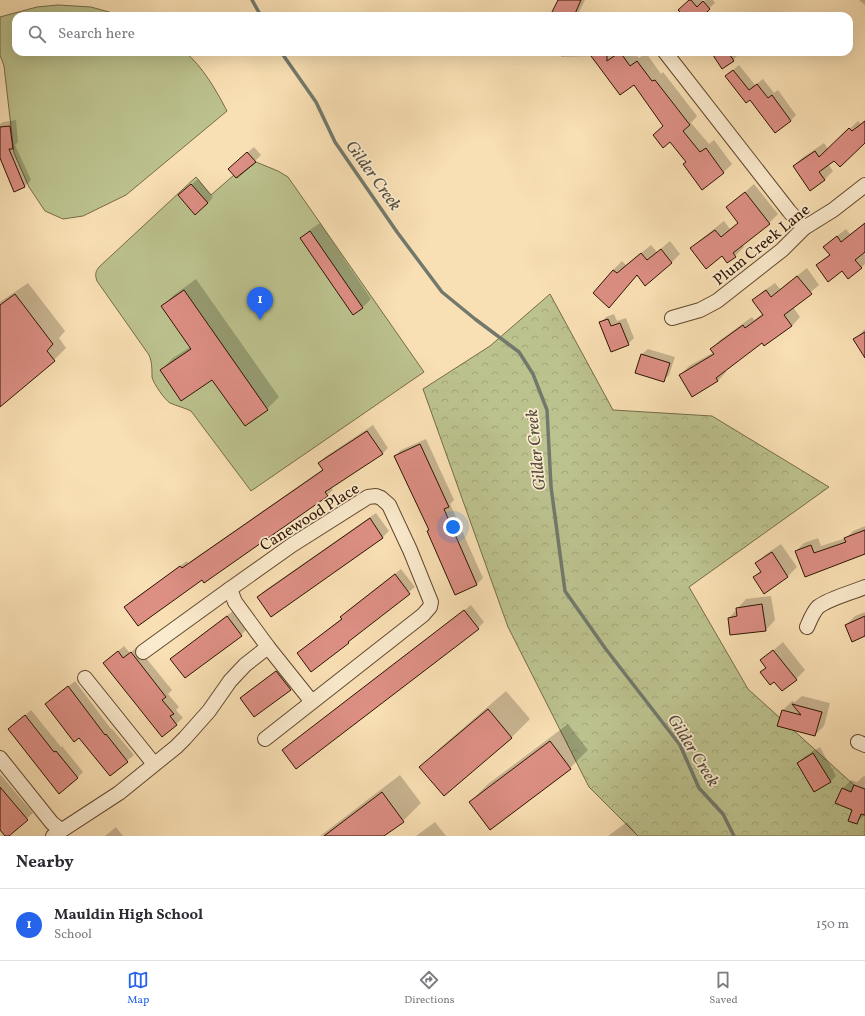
<!DOCTYPE html>
<style>
body{margin:0;font-family:Vollkorn,serif;background:#f2f2f3;color:#2b2b33}
.you{position:absolute;left:453px;top:527px;width:14px;height:14px;margin:-10px;border:3px solid #fff;border-radius:50%;background:#1a73e8;box-shadow:0 0 0 6px #1a73e833}
.badge{display:grid;place-items:center;width:26px;height:26px;border-radius:50%;background:#2563eb;color:#fff;font-size:13px;font-weight:700}
.pin{position:absolute;translate:-50% -33px;filter:drop-shadow(0 1px 2px #0008)}
.pin::after{content:'';position:absolute;top:21px;width:14px;height:12px;background:inherit;clip-path:polygon(0 0,100% 0,50% 100%)}
.list{margin:0;padding:0;list-style:none}
h2{display:flex;justify-content:space-between;align-items:center;height:52px;margin:0;padding:0 16px;font-size:17px}
h2 small{font-size:13px;font-weight:400;color:#7c7c81}
.list li{display:grid;grid-template-columns:26px 1fr auto;gap:12px;align-items:center;box-sizing:border-box;height:72px;padding:0 16px;border-top:1px solid #e1e1e2}
.list b{display:block;font-size:15px;white-space:nowrap}
.list p{margin:0;font-size:13px;white-space:nowrap;color:#7c7c81}
.list em{font-size:13px;font-style:normal;color:#7c7c81}
.icon{flex:none;width:22px;height:22px;fill:none;stroke:currentColor;stroke-width:2;stroke-linecap:round;stroke-linejoin:round}
.map{position:relative;flex:none;width:865px;height:836px;overflow:hidden}
.search{position:absolute;background:#fff;box-shadow:0 4px 16px #0002;left:12px;right:12px;top:12px;height:44px;display:flex;align-items:center;gap:10px;box-sizing:border-box;padding:0 14px;border-radius:12px;color:#7c7c81;font-size:15px}
.sheet{height:124px;background:#fff}
nav{display:flex;justify-content:space-around;align-items:center;box-sizing:border-box;height:56px;border-top:1px solid #e1e1e2;background:#fff;font-size:11px;color:#7c7c81}
nav a{display:grid;justify-items:center;gap:2px}
nav .on{color:#2563eb}
.map>svg:first-child{display:block}
.forest{fill:url(#forest-crowns);stroke:#766b48}
.park{fill:#bcc28e;stroke:#766b48}
.shadow{fill:#0003}
.lines{fill:none;stroke-linecap:round;stroke-linejoin:round}
.stream{stroke:#72796c;stroke-width:3.5}
.building{fill:#dd8f84;stroke:#2f1401}
.street-casing{stroke:#62472e;stroke-width:16}
.street{stroke:#fbebce;stroke-width:14}
.labels{text-anchor:middle;stroke-width:3.5;stroke-linejoin:round;paint-order:stroke}
.street-label{font-size:16px;fill:#2f1401;stroke:#fbebce}
.water-label{font-size:17px;font-style:italic;fill:#564f40;stroke:#fbebce}
</style>
<div class="map">
<svg width="865" height="836" viewBox="0 0 865 836">
<defs>
<pattern id="forest-crowns" width="20" height="18" patternUnits="userSpaceOnUse"><rect width="20" height="18" fill="#bcc28e"/><path d="M2 6a3 3 0 1 1 6 0M12 15a3 3 0 1 1 6 0" fill="none" stroke="#a2a679"/></pattern>
</defs>
<rect width="100%" height="100%" fill="#f9e0b4"/>
<filter id="stains"><feTurbulence type="fractalNoise" baseFrequency=".005" numOctaves="4"/><feColorMatrix values="0 0 0 0 .2 0 0 0 0 .09 0 0 0 0 .02 0 0 0 .5 -.17"/></filter>
<radialGradient id="worn" r=".72"><stop offset=".6" stop-color="#630" stop-opacity="0"/><stop offset="1" stop-color="#630" stop-opacity=".3"/></radialGradient>
<path class="forest" d="M550,294l63,116 99,6 117,71 -140,100 59,102 117,106v41h-227l-49,-49 -81,-160 -85,-238 67,-43z"/>
<g class="park">
<path d="M58,5l33,2 32,9h-107v36h169c18,15 31,38 42,59l-101,84 -43,21 -20,3 -18,-8 -16,-24 -15,-34 -10,-87 -4,-11v-38l37,-10z"/>
<path d="M256,162l22,9 10,6 136,195 -173,119 -60,-80c-6,-3 -14,-5 -21,-8 -5,-3 -17,-20 -18,-26 0,-8 0,-15 -3,-22l-52,-74c-2,-6 -2,-9 2,-14l97,-90 15,18 23,-20 3,3z"/>
</g>
<g class="shadow">
<path d="M559,0h26l-8,16h-16z"/>
<path d="M689,0h13l1,2 2,-2h8l2,3 -14,13h-16z"/>
<path d="M859,0h6v5z"/>
<path d="M561,52h54v2l4,-2h15l5,6 7,-5 15,21 2,-2 34,44 -6,7 18,21 5,-4 18,24 -8,8 -22,16 -15,-26 -17,-21 -6,-15 -30,-42 -41,-28 -32,1z"/>
<path d="M712,52h25l2,2 -6,6z"/>
<path d="M739,65l16,20 8,-6 11,14 4,-3 18,25 -6,6 -40,-23 -24,-22z"/>
<path d="M16,120l2,22 -3,3 16,35 -6,6 -10,4 -15,-35v-31l3,-2z"/>
<path d="M865,120v21l-37,23 5,7 -9,9 -30,-14 8,-8 22,-15 4,6 30,-28 3,3z"/>
<path d="M254,147l7,8 -6,6 -20,2z"/>
<path d="M198,179l15,18 -5,6 -23,-13z"/>
<path d="M754,184l24,30 -9,9 -27,22 2,2 -9,9 -13,-1 -31,-6 9,-9 24,-19 6,8 9,-7 -12,-14z"/>
<path d="M320,223l51,76 -9,9 -60,-70 9,-9z"/>
<path d="M865,223v27l-1,2 1,1v11l-4,4 -19,2 -25,-5 13,-11 -5,-7 8,-8 13,-10 4,5z"/>
<path d="M670,241l10,13 -9,9 -34,12 -28,31 4,-36 9,-9 4,4 25,-20 6,7z"/>
<path d="M807,268l12,17 -26,22 7,10 -8,9 -30,16 -37,28 1,2 -8,9 -38,-6 9,-9 25,-14 -3,-3 9,-9 32,-23 2,3 9,-7 -9,-12 8,-9 13,-9 5,6z"/>
<path d="M196,279l83,118 -12,12 -54,-30 -52,-9 12,-12 17,-11 -28,-41 12,-11z"/>
<path d="M28,283l37,48 -6,7 7,10 -12,12 -54,46v-104z"/>
<path d="M614,314l3,7 9,-3 8,20 -6,6 -28,-21 6,-6z"/>
<path d="M865,329v26l-10,-16z"/>
<path d="M648,349l27,8 -6,18 -6,6 -21,-27z"/>
<path d="M373,425l15,23 -6,6 -51,33 2,3 -6,5 -125,84 -77,28 6,-6 56,-40 1,2 135,-94 -4,-6 6,-6z"/>
<path d="M426,439l28,61 -4,4 33,74 -6,6 -21,9 -26,-63 -35,-74 6,-6z"/>
<path d="M376,513l13,18 -6,6 -112,79 -13,-19 6,-6z"/>
<path d="M865,526v26l-59,24 -10,-25 8,-8 14,-5 3,8 25,-8 7,-7z"/>
<path d="M781,544l16,23 -9,9 -24,16 -10,-15 7,-7 -5,-6 9,-9z"/>
<path d="M401,569l14,18 -61,49 -6,6 -50,11 44,-35 5,-7z"/>
<path d="M771,596l4,24 -9,10 -37,-12 17,-19z"/>
<path d="M471,605l13,17 -6,6 -181,140 -8,-23z"/>
<path d="M233,611l14,18 -6,6 -69,24 6,-6z"/>
<path d="M865,612v23l-19,-10 9,-9z"/>
<path d="M783,642l22,28 -9,9 -22,1 -13,-8 6,-5 -5,-7z"/>
<path d="M124,646l6,7 7,-6 35,43 -4,4 11,13 -3,3 7,8 -21,18 -58,-73z"/>
<path d="M283,666l13,17 -42,33 -13,-18 6,-6z"/>
<path d="M75,681l36,48h1l22,26 -24,20 -31,-39 -32,-32z"/>
<path d="M506,691l24,28 -18,18 -68,57 -23,-27 18,-18z"/>
<path d="M802,696l28,7 -6,23 -9,9 -32,-25 9,-9 3,1z"/>
<path d="M31,710l30,37 1,-1 21,26 -6,6 -62,-54z"/>
<path d="M568,724l20,26 -18,18 -100,34 18,-18z"/>
<path d="M820,747l16,29 -6,6 -32,-19 6,-6z"/>
<path d="M0,774l33,39 -26,23 -7,-8z"/>
<path d="M400,775l21,28 -18,18 -20,15h-63z"/>
<path d="M864,776l1,1v38l-9,8 -3,-13 -11,-21 9,-9 6,2z"/>
<path d="M435,822l11,14h-30z"/>
<path d="M627,822l11,14h-30z"/>
<path d="M116,827l7,9h-18z"/>
</g>
<g class="lines">
<g class="stream">
<path d="M252,0l9,16"/>
<path d="M281,52l35,50 19,40 62,90 45,60 33,27 44,33 14,22 14,36 4,77 14,104 40,57 75,97 19,43 24,26 11,22"/>
</g>
</g>
<g class="building">
<path d="M558,0h23l-7,16h-14l-8,-4z"/>
<path d="M689,0h2l6,7 6,-6 7,8 -6,6 1,1h-21l-6,-6z"/>
<path d="M588,52h19v9l13,-9 10,14 7,-5 15,20 3,-1 35,45 -7,6 17,21 6,-4 18,25 -22,17 -19,-26 3,-2 -16,-20 -7,6 -10,-13 10,-9 -29,-41 -14,10z"/>
<path d="M711,52h17l6,9 -12,8z"/>
<path d="M733,70l16,20 8,-6 11,14 4,-3 19,26 -16,12 -25,-33 -4,3 -21,-27z"/>
<path d="M865,121v22l-25,24 -6,-6 -15,11 6,8 -15,11 -17,-25 22,-15 4,6 30,-29 3,3z"/>
<path d="M10,126l3,23h-4l16,38 -11,5 -14,-34v-31z"/>
<path d="M247,152l9,10 -20,16 -8,-9z"/>
<path d="M191,184l17,19 -13,12 -17,-20z"/>
<path d="M745,192l25,32 -37,29 3,4 -9,6 -5,-7 -16,13 -16,-21 25,-18 6,7 17,-14 -12,-16z"/>
<path d="M865,223v29l-10,8 7,8 -14,11 -6,-8 -14,11 -12,-17 14,-10 -7,-8 14,-11 4,6z"/>
<path d="M310,231l53,77 -10,7 -53,-77z"/>
<path d="M661,249l11,14 -27,23 -8,-11 -28,33 -16,-15 20,-23 4,3 24,-20 6,7z"/>
<path d="M797,276l15,18 -28,21 8,11 -28,20 -2,-3 -46,35 2,3 -26,16 -13,-22 35,-21 -4,-5 33,-24 2,3 18,-13 -11,-15 14,-10 5,7z"/>
<path d="M184,290l84,120 -23,16 -33,-46 -31,21 -21,-31 31,-21 -30,-43z"/>
<path d="M15,294l38,50 -6,7 8,10 -55,46v-102z"/>
<path d="M608,319l3,7 9,-3 9,22 -18,7 -12,-30z"/>
<path d="M865,332v26l-12,-19z"/>
<path d="M641,354l29,9 -6,19 -29,-9z"/>
<path d="M367,431l16,23 -58,38 3,4 -124,87 -2,-3 -64,46 -14,-19 56,-41 2,2 141,-98 -5,-7z"/>
<path d="M420,444l29,63 -5,2 33,76 -22,10 -28,-64 2,-1 -35,-74z"/>
<path d="M370,518l13,20 -112,79 -14,-20z"/>
<path d="M865,530v24l-60,23 -10,-26 16,-6 3,8 32,-11 -2,-4z"/>
<path d="M772,552l16,25 -24,17 -11,-17 8,-5 -6,-9z"/>
<path d="M395,574l15,20 -62,48 1,1 -38,29 -14,-19 45,-34 -2,-2z"/>
<path d="M762,604l4,27 -36,4 -2,-17 9,-2 -1,-8z"/>
<path d="M464,610l15,19 -183,140 -14,-19z"/>
<path d="M227,616l15,20 -57,42 -15,-19z"/>
<path d="M865,616v20l-13,6 -7,-17z"/>
<path d="M773,650l24,30 -15,11 -8,-9 -4,3 -10,-13 6,-4 -6,-8z"/>
<path d="M118,651l5,7 8,-6 35,45 -4,3 12,14 -4,2 7,9 -15,12 -59,-74z"/>
<path d="M276,671l15,19 -37,27 -14,-19z"/>
<path d="M68,686l37,49 1,-1 22,28 -18,14 -31,-38 -5,4 -29,-38z"/>
<path d="M792,704l30,8 -7,24 -38,-10 5,-16 19,5z"/>
<path d="M488,709l24,29 -68,58 -25,-29z"/>
<path d="M25,715l29,37 2,-1 22,27 -19,16 -51,-65z"/>
<path d="M550,741l21,28 -81,61 -21,-28z"/>
<path d="M813,753l18,29 -17,10 -17,-29z"/>
<path d="M854,785l11,4v26l-4,-1 -4,10 -9,-3 4,-11 -17,-7 7,-15 9,4z"/>
<path d="M0,787l28,33 -19,16h-4l-5,-6z"/>
<path d="M382,792l22,30 -20,14h-60z"/>
</g>
<g class="lines">
<defs>
<g id="street">
<path d="M665,52l124,159 15,17"/>
<path d="M672,318l28,-8 17,-9 65,-51 22,-22 29,-18 32,-25"/>
<path d="M807,627c3,-7 6,-15 11,-20 12,-9 33,-14 47,-20"/>
<path d="M143,652l87,-63"/>
<path d="M85,678l69,86"/>
<path d="M265,739l158,-124 7,-8 1,-5 -21,-52 -21,-45 -8,-7 -5,-2 -8,1 -8,5 -68,43 -62,44 5,13 33,45 44,55"/>
<path d="M858,742l7,3"/>
<path d="M0,758l52,65 9,7"/>
<path d="M53,836l66,-43 57,-46 9,-9 24,-27 21,-30 15,-16 23,-18"/>
</g>
</defs>
<use href="#street" class="street-casing"/>
<use href="#street" class="street"/>
</g>
<g class="labels">
<g class="street-label">
<text transform="translate(761 244) rotate(-39)" y="6">Plum Creek Lane</text>
<text transform="translate(309 516) rotate(-32)" y="6">Canewood Place</text>
</g>
<g class="water-label">
<text transform="translate(374 175) rotate(54)" y="6">Gilder Creek</text>
<text transform="translate(535 450) rotate(-96)" y="6">Gilder Creek</text>
<text transform="translate(694 750) rotate(58)" y="6">Gilder Creek</text>
</g>
</g>
<rect width="100%" height="100%" filter="url(#stains)"/>
<rect width="100%" height="100%" fill="url(#worn)"/>
</svg>
<div class="you"></div>
<div class="pin badge" style="left:260px;top:320px">1</div>
<div class="search"><svg class="icon" aria-label="search" viewBox="0 0 24 24"><circle cx="10" cy="10" r="6"/><path d="M15 15l6 6"/></svg>Search here</div>
</div>
<section class="sheet">
<h2>Nearby<small></small></h2>
<ul class="list">
<li><span class="badge">1</span><div><b>Mauldin High School</b><p>School</p></div><em>150 m</em></li>
</ul>
</section>
<nav>
<a class="on"><svg class="icon" aria-label="map" viewBox="0 0 24 24"><path d="M3 6l6-2 6 2 6-2v14l-6 2-6-2-6 2zM9 4v14M15 6v14"/></svg>Map</a>
<a><svg class="icon" aria-label="directions" viewBox="0 0 24 24"><path d="M12 3l9 9-9 9-9-9zM9 14v-3h6M13 9l2 2-2 2"/></svg>Directions</a>
<a><svg class="icon" aria-label="saved" viewBox="0 0 24 24"><path d="M7 4h10v16l-5-4-5 4z"/></svg>Saved</a>
</nav>
